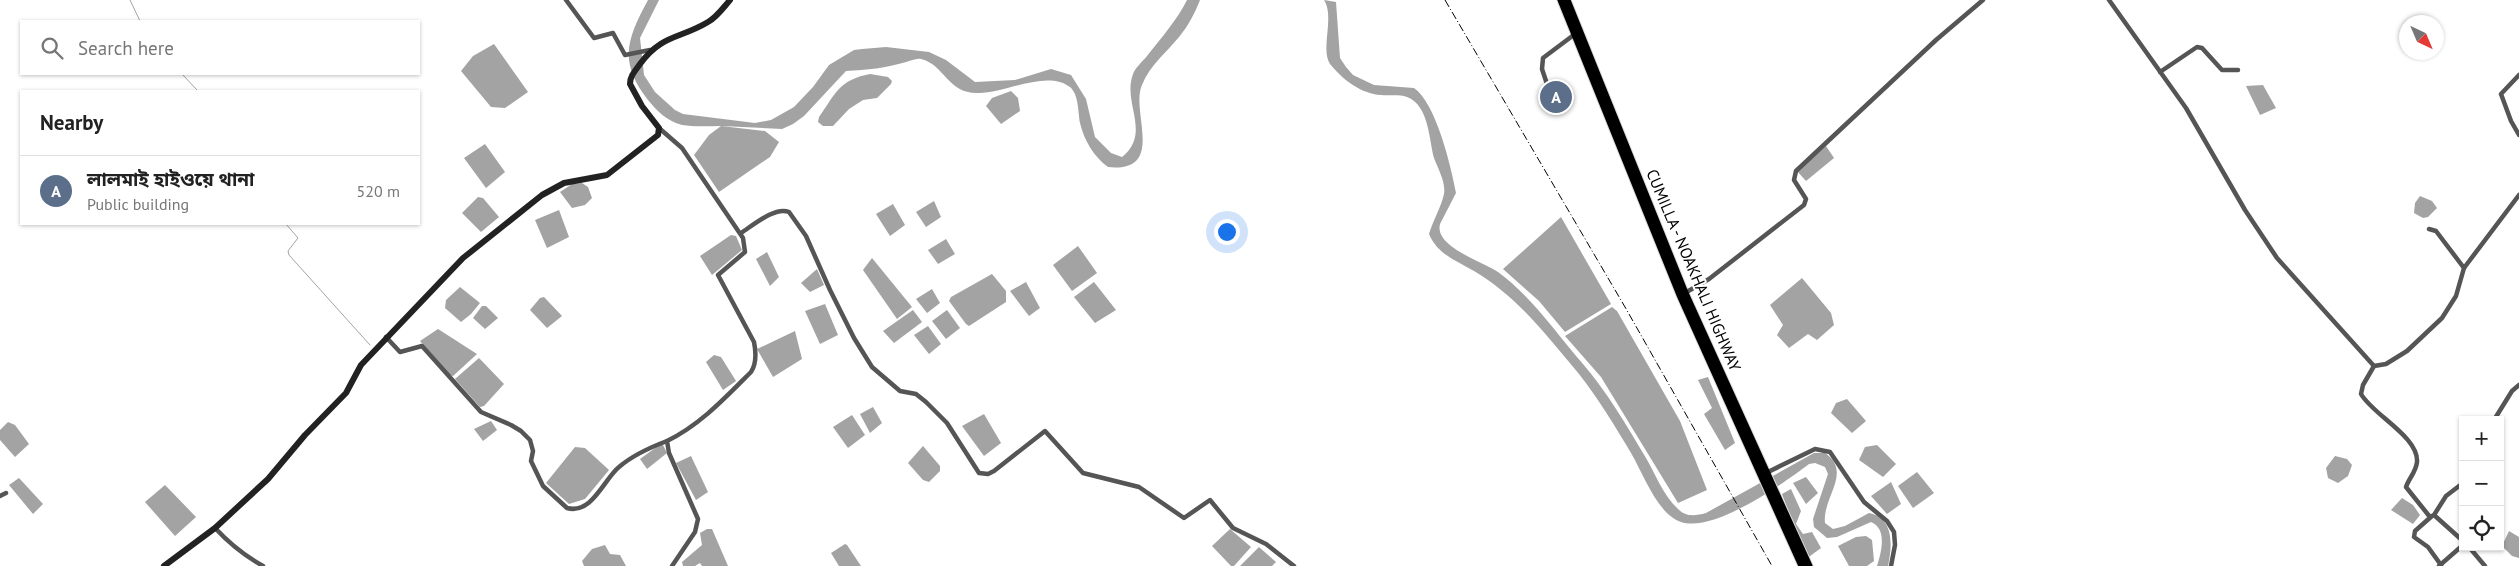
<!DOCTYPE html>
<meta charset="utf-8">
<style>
body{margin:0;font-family:"PT Sans","Noto Sans Bengali",sans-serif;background:#f6f6f6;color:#222}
.controls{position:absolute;right:15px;bottom:15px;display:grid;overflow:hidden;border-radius:0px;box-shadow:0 1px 4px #0004}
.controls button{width:45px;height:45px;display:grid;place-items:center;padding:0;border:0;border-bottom:1px solid #e0e0e0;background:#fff;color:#222;font:25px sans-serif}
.compass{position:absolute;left:2399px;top:15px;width:45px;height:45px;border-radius:50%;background:#fff;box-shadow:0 1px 4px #0004;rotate:136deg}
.you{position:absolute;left:1226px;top:231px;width:18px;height:18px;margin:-12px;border:4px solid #fff;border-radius:50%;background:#1a73e8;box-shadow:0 0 0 8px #1a73e833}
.badge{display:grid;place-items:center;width:32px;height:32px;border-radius:50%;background:#000;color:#fff;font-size:16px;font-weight:700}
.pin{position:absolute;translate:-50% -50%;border:2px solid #fff;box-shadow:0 1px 5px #0006}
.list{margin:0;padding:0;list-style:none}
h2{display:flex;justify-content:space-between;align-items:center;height:65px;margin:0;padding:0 20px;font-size:21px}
h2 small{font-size:16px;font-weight:400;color:#767676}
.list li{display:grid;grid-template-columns:32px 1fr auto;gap:15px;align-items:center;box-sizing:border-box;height:70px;padding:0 20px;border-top:1px solid #e0e0e0}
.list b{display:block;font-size:19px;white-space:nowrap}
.list p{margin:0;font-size:16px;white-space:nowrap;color:#767676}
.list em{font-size:16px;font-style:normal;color:#767676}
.icon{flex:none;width:28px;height:28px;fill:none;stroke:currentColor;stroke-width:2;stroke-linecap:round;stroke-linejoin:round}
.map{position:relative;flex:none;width:2519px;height:566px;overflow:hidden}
.search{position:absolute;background:#fff;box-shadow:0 1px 4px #0004;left:20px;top:20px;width:400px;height:55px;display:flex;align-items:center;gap:12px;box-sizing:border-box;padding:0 18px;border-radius:0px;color:#767676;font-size:19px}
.panel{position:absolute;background:#fff;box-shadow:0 1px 4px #0004;left:20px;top:90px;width:400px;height:135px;border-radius:0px}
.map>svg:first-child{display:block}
.water{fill:#a3a3a3}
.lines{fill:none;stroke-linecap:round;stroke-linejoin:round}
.stream{stroke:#a3a3a3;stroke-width:1}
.primary-casing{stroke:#dbdbdb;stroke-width:9}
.street{stroke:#555;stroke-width:4.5}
.secondary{stroke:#222;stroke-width:6}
.primary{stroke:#000;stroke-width:7}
.rail{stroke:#000;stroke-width:1;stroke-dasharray:8 2.5 1 2.5;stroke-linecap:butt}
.labels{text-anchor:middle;stroke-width:4;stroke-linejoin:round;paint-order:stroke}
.street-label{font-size:16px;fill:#000;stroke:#fff}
</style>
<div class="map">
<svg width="2519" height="566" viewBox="0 0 2519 566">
<rect width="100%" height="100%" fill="#fff"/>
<g class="water">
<path d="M648,0h11l-19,38 4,37 11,17 20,18 8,4 72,9 16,-3 23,-13 19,-20 16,-22 25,-15 8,-1 24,-2 43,5 17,8 29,22 40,-2 36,-11 20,6 15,24 9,38 16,16 11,4c30,-24 0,-54 11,-83 2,-6 10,-13 14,-18 14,-18 30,-36 40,-56h13c-5,13 -12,26 -21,37 -13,16 -29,28 -37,48 -12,26 25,88 -34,82 -14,-10 -24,-27 -28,-44 -2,-11 -1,-28 -10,-36 -24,-18 -65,7 -93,6 -30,0 -32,-28 -56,-34 -5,-1 -10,2 -15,3 -20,6 -39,8 -60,9l-42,45 -11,8 -11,5 -61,-3 44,5 14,11 -9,15 -51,35 -25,-37 15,-20 12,-9c-13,0 -27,1 -39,-1 -15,-4 -25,-14 -34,-25 -30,-38 -21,-61 0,-100z"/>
<path d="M1324,0l12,2 4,56 6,9 7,8 21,10 40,3c22,15 37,78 42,105l-16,31c-6,23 44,38 58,48 34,25 58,61 85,92 24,28 44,62 63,94 10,17 17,37 32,51 8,8 17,7 28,4l108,-60h11c28,19 -3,45 0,70l8,6 12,-3 24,-13c26,5 23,34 19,53h-11c4,-13 11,-37 -6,-44l-34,15 -10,1 -13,-11 -1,-8 15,-45 -3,-7 -10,-4 -6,1c-25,19 -95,69 -128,58 -24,-8 -38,-49 -50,-69 -16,-27 -33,-55 -52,-79 -32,-38 -61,-77 -105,-103 -17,-10 -37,-17 -45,-37 4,-13 12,-27 15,-40 2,-12 -6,-25 -10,-36 -5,-18 -5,-53 -27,-61 -8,-3 -18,-1 -26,-2 -20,-1 -39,-16 -51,-31 -10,-15 5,-47 -6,-64z"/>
<path d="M494,44l34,48 -23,16 -14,-1 -30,-36 12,-15z"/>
<path d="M870,74l18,3 4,4 -1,3 -14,14 -14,2 -14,9 -16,17h-10l-5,-4 1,-5c17,-24 20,-37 51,-43z"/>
<path d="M2263,85l13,23 -16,7 -14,-29z"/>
<path d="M1011,91l7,7 2,13 -19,13 -15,-18 6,-8z"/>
<path d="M485,144l20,28 -19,16 -22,-30z"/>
<path d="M1826,146l8,12 -28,23 -9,-10z"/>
<path d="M582,183l6,4 4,11 -7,7 -13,3 -12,-16 12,-8z"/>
<path d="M2420,196l12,5 5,7 -9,9 -5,1 -9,-5 1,-10z"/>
<path d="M478,197l5,1 16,19 -18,15 -19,-19z"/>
<path d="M934,201l7,16 -15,10 -10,-15z"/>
<path d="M893,204l12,21 -15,11 -14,-22z"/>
<path d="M559,210l10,27 -22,11 -12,-28z"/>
<path d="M1561,217l50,87 -46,28 -26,-31 -36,-32z"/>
<path d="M731,235l5,1 6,14 -30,25 -12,-19z"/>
<path d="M946,239l9,15 -17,10 -10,-14z"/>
<path d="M1078,246l19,27 -25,18 -19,-26z"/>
<path d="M767,252l12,25 -9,9 -14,-27z"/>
<path d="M872,258l40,49 -15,12 -34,-49z"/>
<path d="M817,269l7,16 -14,7 -9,-9z"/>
<path d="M992,274l14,17v11l-37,24 -3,-2 -17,-23 2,-4z"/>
<path d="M1802,278l29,35 3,12 -17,15 -9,-6 -19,14 -12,-13 6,-10 -13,-20z"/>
<path d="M1026,282l14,26 -11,8 -19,-25z"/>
<path d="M1094,282l22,28 -21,13 -21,-26z"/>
<path d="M460,287l20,16 -9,11 -10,8 -16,-14 1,-8z"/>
<path d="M932,289l8,14 -13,10 -11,-14z"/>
<path d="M544,297l18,19 -15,12 -17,-18 10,-12z"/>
<path d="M825,304l13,31 -18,9 -15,-33z"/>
<path d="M482,306h4l12,12 -13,11 -12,-11z"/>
<path d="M1612,307l5,4 63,110 27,69 -29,13 -77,-126 -36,-41z"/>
<path d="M913,310l9,12 -28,21 -11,-12z"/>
<path d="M947,310l13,18 -14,11 -14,-18z"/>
<path d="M928,326l13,18 -12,10 -15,-19z"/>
<path d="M438,329l39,25 -24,22 -4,-1 -29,-34z"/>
<path d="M795,331l7,28 -29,18 -16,-28z"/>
<path d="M714,355l7,2 15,24 -13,9 -17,-28z"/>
<path d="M479,358l25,26 -20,22 -4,1 -25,-28z"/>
<path d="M1708,377l27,66 -10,7 -21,-36 8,-6 -14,-28z"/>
<path d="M1847,399l19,22 -14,12 -21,-20 5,-10z"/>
<path d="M873,407l9,16 -12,10 -10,-19z"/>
<path d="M984,414l17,29 -17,13 -22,-30z"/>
<path d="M852,415l13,20 -17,13 -15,-21z"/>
<path d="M491,421l6,9 -14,11 -9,-12z"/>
<path d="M8,422l7,3 14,19 -14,13 -15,-17v-10z"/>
<path d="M662,443l5,10 -20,16 -7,-10z"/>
<path d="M1877,445l19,19 -13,13 -24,-17 6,-13z"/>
<path d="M923,446l17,20v5l-11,11 -6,-2 -15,-17z"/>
<path d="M575,447l10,1 24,22 -24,29 -16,5 -23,-21z"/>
<path d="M691,456l17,36 -12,8 -20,-37z"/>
<path d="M2335,456l12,3 5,6 -4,11 -10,7 -10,-5 -2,-10z"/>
<path d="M1917,472l17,21 -21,15 -15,-22z"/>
<path d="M1806,477l12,16 -12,11 -13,-21z"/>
<path d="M19,478l24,26 -10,10 -24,-29z"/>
<path d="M1891,482l10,22 -14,10 -16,-18z"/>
<path d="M165,485l31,32 -21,19 -30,-34z"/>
<path d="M1791,489l10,22 -5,13 7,10 9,-2 9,16 -15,11 -24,-65z"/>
<path d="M2402,498l11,7 7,10 -7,9 -22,-14z"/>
<path d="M707,529h5l16,37h-26l-2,-3 -5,3h-12l-1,-4 20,-17 -2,-12z"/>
<path d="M1230,529l21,18 -17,19h-3l-19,-20z"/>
<path d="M2509,531l10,6v21l-7,-2 -10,-10z"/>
<path d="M1866,536l6,4 2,21 -7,5h-18l-11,-20 18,-9z"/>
<path d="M845,544l2,1 14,21h-22l-8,-13z"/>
<path d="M605,545l5,9 10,1 6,11h-42l-2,-5 10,-12z"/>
<path d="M1259,547l17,15 -4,4h-32z"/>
</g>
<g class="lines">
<g class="stream">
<path d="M130,0l10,21"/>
<path d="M182,74l16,17"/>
<path d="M286,224l12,14 -10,13 1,4 81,90"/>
</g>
<defs>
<g id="primary">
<path d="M1561,0l119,295 122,271"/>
<path d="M1567,0l118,293 124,273"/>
</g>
</defs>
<use href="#primary" class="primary-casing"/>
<g class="street">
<path d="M566,0l28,38 19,-5 12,22 25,-5"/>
<path d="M2109,0l77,108 59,102 32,48 97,108 -11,19 -2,9c12,21 58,43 56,68 -1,10 -8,16 -11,25l24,30"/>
<path d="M2160,72l37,-25 5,1 20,22h16"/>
<path d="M2519,75l-18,19 10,27 8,14"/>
<path d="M1548,87l-6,-18 1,-11 32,-24"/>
<path d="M659,128l23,20 61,90 2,14 -27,23 36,67c2,10 3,21 -3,30 -26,26 -51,53 -84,69l2,12 29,66 -3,13 -23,34"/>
<path d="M2429,229l7,2 28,37"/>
<path d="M741,233c11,-7 34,-27 48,-21l17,24 24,54 24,48 18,29 28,24 16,3 10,8 21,21 32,50 9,1 6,-3 51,-40 38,42 56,14 45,31 26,-18 23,28 33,16 28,22"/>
<path d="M1685,293l24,-14 95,-74 2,-6 -12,-19 2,-9 140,-131 47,-40"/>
<path d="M386,337l14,15 22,-6 59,66 30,13 10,6 9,9 3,11 -2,10 12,25 24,22c25,7 37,-29 52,-41 14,-12 32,-20 48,-26"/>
<path d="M2374,366l12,-2 21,-13 35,-33 14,-22 8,-28 55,-73"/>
<path d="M2494,420l18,-29 7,-6"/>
<path d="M1768,472l47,-23 15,3 34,50 23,19 7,11 1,13 -4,21"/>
<path d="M2463,483l-17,13 -12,19 29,26"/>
<path d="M0,496l6,-3"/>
<path d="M2432,516l-17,15 -1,6 14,10 13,18"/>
<path d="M215,528c14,15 30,28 48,38"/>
<path d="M2469,547l16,19"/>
<path d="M2439,566l24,-21"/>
</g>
<path class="secondary" d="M164,566l51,-38 53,-49 37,-44 41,-42 15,-28 102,-107 79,-63 22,-12 43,-8 51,-40 1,-7 -17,-22 -12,-22c0,-8 5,-13 10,-20 22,-30 40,-25 68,-42 9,-5 15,-14 22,-22"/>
<use href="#primary" class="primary"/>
<path class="rail" d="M1445,0l180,307 147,259"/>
</g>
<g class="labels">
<g class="street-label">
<text transform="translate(1694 270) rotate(67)" y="6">CUMILLA - NOAKHALI HIGHWAY</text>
</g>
</g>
</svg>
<div class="controls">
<button>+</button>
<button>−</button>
<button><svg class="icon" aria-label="locate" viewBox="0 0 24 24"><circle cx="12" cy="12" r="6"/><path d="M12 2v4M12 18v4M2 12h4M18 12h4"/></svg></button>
</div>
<svg class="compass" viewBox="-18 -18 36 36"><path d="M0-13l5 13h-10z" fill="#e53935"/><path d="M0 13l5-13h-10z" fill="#767676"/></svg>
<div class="you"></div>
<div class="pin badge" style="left:1556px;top:97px;background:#5c6f8a">A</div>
<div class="search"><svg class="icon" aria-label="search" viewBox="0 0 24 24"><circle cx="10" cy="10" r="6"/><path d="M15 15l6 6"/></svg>Search here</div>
<section class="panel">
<h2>Nearby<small></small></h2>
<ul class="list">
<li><span class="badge" style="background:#5c6f8a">A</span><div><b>লালমাই হাইওয়ে থানা</b><p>Public building</p></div><em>520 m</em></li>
</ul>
</section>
</div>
